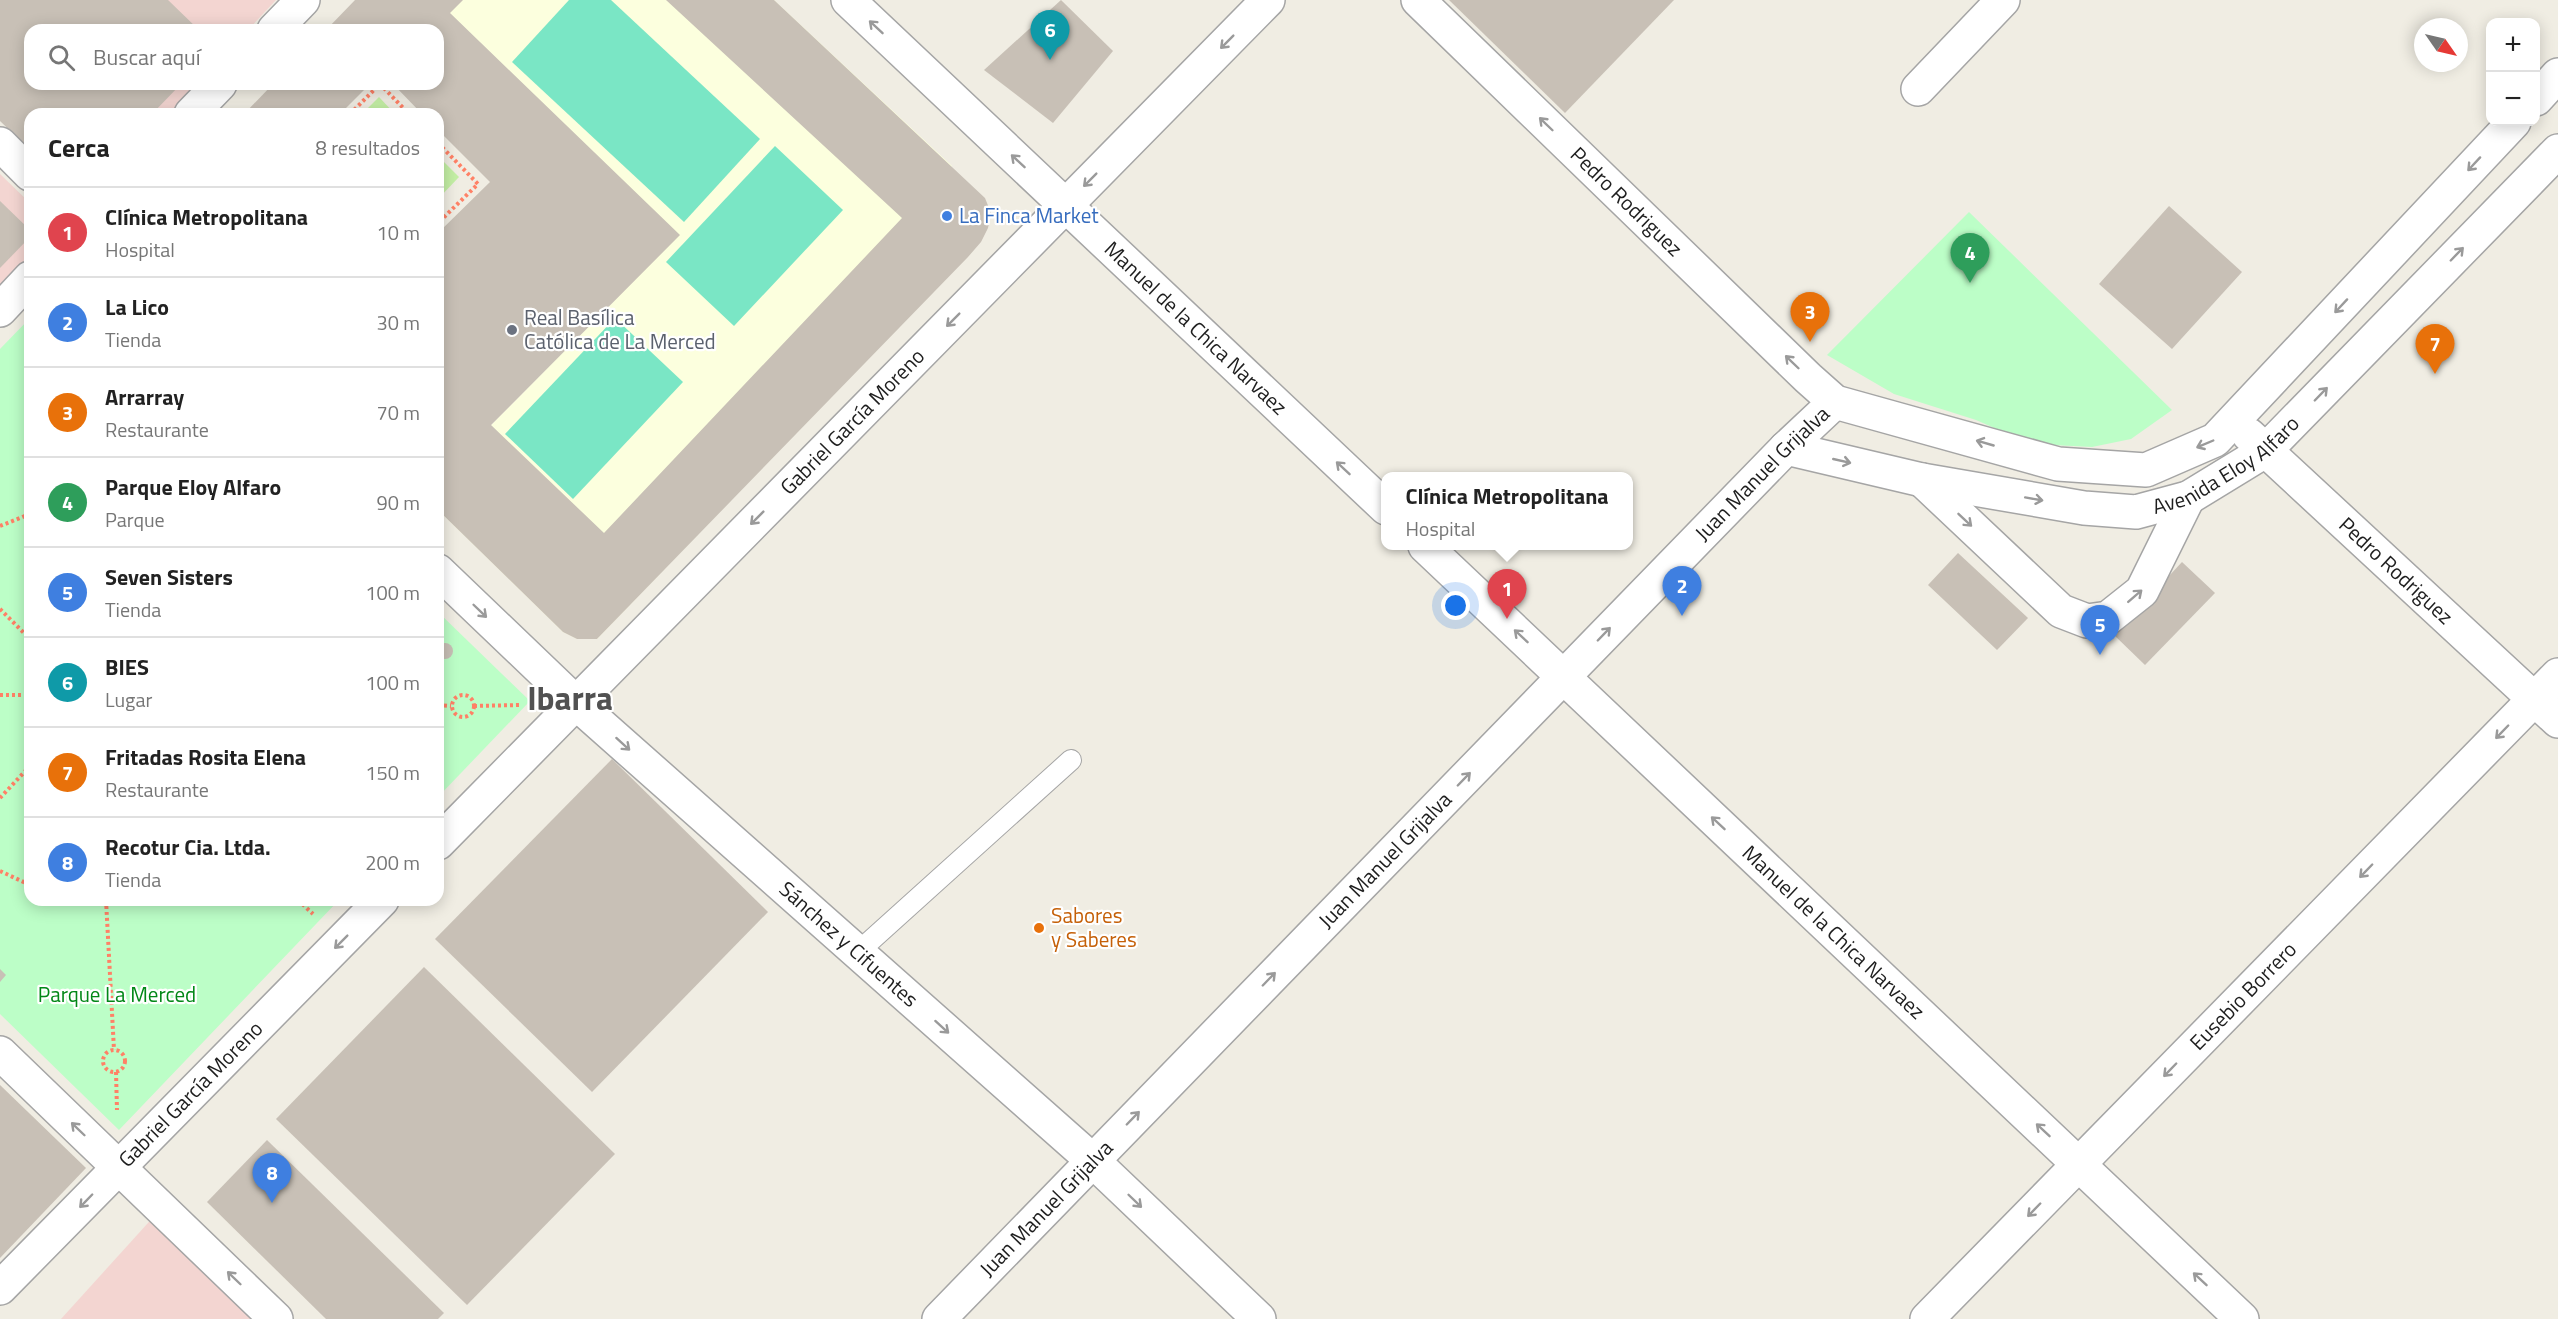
<!DOCTYPE html>
<html lang="es">
<meta charset="utf-8">
<style>
body{margin:0;font-family:"Titillium Web",sans-serif;background:#f6f6f6;color:#222}
.controls{position:absolute;right:18px;top:18px;display:grid;overflow:hidden;border-radius:12px;box-shadow:0 3px 15px #0003}
.controls button{width:54px;height:54px;display:grid;place-items:center;padding:0;border:0;border-bottom:2px solid #e0e0e0;background:#fff;color:#222;font:30px sans-serif}
.compass{position:absolute;left:2414px;top:18px;width:54px;height:54px;border-radius:50%;background:#fff;box-shadow:0 3px 15px #0003;rotate:124deg}
.you{position:absolute;left:1456px;top:606px;width:21px;height:21px;margin:-15px;border:4px solid #fff;border-radius:50%;background:#1a73e8;box-shadow:0 0 0 9px #1a73e833}
.badge{display:grid;place-items:center;width:39px;height:39px;border-radius:50%;background:#b45309;color:#fff;font-size:20px;font-weight:700}
.pin{position:absolute;translate:-50% -50px;filter:drop-shadow(0 2px 3px #0008)}
.pin::after{content:'';position:absolute;top:32px;width:21px;height:18px;background:inherit;clip-path:polygon(0 0,100% 0,50% 100%)}
.popup{position:absolute;left:1381px;top:472px;width:252px;height:78px;box-sizing:border-box;display:grid;place-content:center;border-radius:12px;background:#fff;filter:drop-shadow(0 2px 4px #0005);font-size:20px;white-space:nowrap;color:#767676}
.popup b{font-size:22px;color:#222}
.popup::after{content:'';position:absolute;left:50%;top:100%;margin-left:-12px;border:12px solid transparent;border-top-color:#fff}
.list{margin:0;padding:0;list-style:none}
h2{display:flex;justify-content:space-between;align-items:center;height:78px;margin:0;padding:0 24px;font-size:26px}
h2 small{font-size:20px;font-weight:400;color:#767676}
.list li{display:grid;grid-template-columns:39px 1fr auto;gap:18px;align-items:center;box-sizing:border-box;height:90px;padding:0 24px;border-top:2px solid #e0e0e0}
.list b{display:block;font-size:22px;white-space:nowrap}
.list p{margin:0;font-size:20px;white-space:nowrap;color:#767676}
.list em{font-size:20px;font-style:normal;color:#767676}
.icon{flex:none;width:33px;height:33px;fill:none;stroke:currentColor;stroke-width:2;stroke-linecap:round;stroke-linejoin:round}
.map{position:relative;flex:none;width:2558px;height:1319px;overflow:hidden}
.search{position:absolute;background:#fff;box-shadow:0 3px 15px #0003;left:24px;top:24px;width:420px;height:66px;display:flex;align-items:center;gap:15px;box-sizing:border-box;padding:0 21px;border-radius:18px;color:#767676;font-size:22px}
.panel{position:absolute;background:#fff;box-shadow:0 3px 15px #0003;left:24px;top:108px;width:420px;height:798px;border-radius:18px}
.map>svg:first-child{display:block}
.commercial{fill:#f3d5d1}
.education{fill:#fcffde}
.grass{fill:#c4efa5}
.park{fill:#bcfec7}
.pitch{fill:#7ae6c5}
.building{fill:#c8c0b6}
.lines{fill:none;stroke-linecap:round;stroke-linejoin:round}
.lane-casing{stroke:#a5a5a5;stroke-width:22}
.street-casing{stroke:#a5a5a5;stroke-width:36}
.path{stroke:#ff8166;stroke-width:4;stroke-dasharray:3 3;stroke-linecap:butt}
.lane{stroke:#fff;stroke-width:20}
.street{stroke:#fff;stroke-width:33}
.oneway{stroke:#9a9a9a}
.shop-dot{fill:#3f7fe0;stroke:#fff;stroke-width:2}
.worship-dot{fill:#6b7280;stroke:#fff;stroke-width:2}
.food-dot{fill:#e8710a;stroke:#fff;stroke-width:2}
.labels{text-anchor:middle;stroke-width:4.5;stroke-linejoin:round;paint-order:stroke}
.street-label{font-size:21px;fill:#1e1e1e;stroke:#fff}
.shop-label{font-size:21px;fill:#366cbe;stroke:#fff;text-anchor:start}
.worship-label{font-size:21px;fill:#5b616d;stroke:#fff;text-anchor:start}
.food-label{font-size:21px;fill:#c56008;stroke:#fff;text-anchor:start}
.park-label{font-size:21px;fill:#028717;stroke:#fff}
.town-label{font-size:33px;font-weight:bold;fill:#515151;stroke:#fff}
</style>
<div class="map">
<svg width="2558" height="1319" viewBox="0 0 2558 1319">
<rect width="100%" height="100%" fill="#f0ede3"/>
<g class="commercial">
<path d="M0,0h276l-28,30h-218v54h168l-28,30h-136z"/>
<path d="M0,174l30,29v53l-30,31z"/>
<path d="M157,1213l107,106h-203z"/>
</g>
<path class="education" d="M436,0h338l178,166 -50,52 53,50 -358,371h-20l-14,-7 -125,-122v-31l241,-244z"/>
<g class="grass">
<path d="M379,97l16,17h-33z"/>
<path d="M438,156l21,21 -21,22z"/>
</g>
<g class="park">
<path d="M1969,212l203,198 -41,29 -39,8 -61,-3 -55,-24 -82,-26 -67,-39z"/>
<path d="M30,318v582h309l-220,230 -119,-116v-665z"/>
<path d="M438,612l92,89 -92,96z"/>
</g>
<g class="pitch">
<path d="M569,0h42l149,139 -76,83 -172,-160z"/>
<path d="M775,146l68,64 -109,116 -68,-64z"/>
<path d="M615,318l68,64 -110,117 -68,-65z"/>
</g>
<g class="building">
<path d="M0,0h168l31,30h-169v54h151l-29,30h-122v36l-30,-29z"/>
<path d="M355,0h108l-13,13 230,222 -189,190 113,108 298,-315 -236,-218h108l211,198 6,15 -3,15 -7,14 -13,15 -371,382h-20l-14,-7 -125,-122v-277l52,-51 -52,-52v-16h-16l-29,-30h45v-54h-112z"/>
<path d="M1061,0l52,51 -60,72 -69,-53z"/>
<path d="M1449,0h225l-109,113z"/>
<path d="M273,84h97l-30,30h-96z"/>
<path d="M0,201l30,29v7l-30,31z"/>
<path d="M2169,206l73,66 -70,77 -73,-65z"/>
<path d="M1958,553l70,65 -31,32 -69,-65z"/>
<path d="M2182,562l33,31 -70,72 -31,-30z"/>
<circle cx="445" cy="651" r="8"/>
<path d="M612,759l156,153 -176,180 -157,-153z"/>
<path d="M424,967l191,187 -148,151 -191,-186z"/>
<path d="M0,969l6,6 -6,7z"/>
<path d="M0,1085l86,83 -86,90z"/>
<path d="M267,1140l177,173 -6,6h-112l-119,-117z"/>
</g>
<g class="lines">
<defs>
<path id="lane" d="M858,952l213,-192"/>
<g id="street">
<path id="s1" d="M848,0l538,508"/>
<path id="s2" d="M1418,0l390,378 27,24 223,62 88,6 69,-30 299,-318"/>
<path d="M274,30l29,-30"/>
<path d="M1918,89l85,-89"/>
<path d="M2536,99l22,-24"/>
<path d="M191,114l29,-30"/>
<path d="M0,144l30,30"/>
<path d="M0,310l30,-32"/>
<path id="s3" d="M2249,435l309,286"/>
<path id="s4" d="M1786,448l136,32 162,28 52,4 52,-14 77,-47 293,-300"/>
<path d="M1922,480l139,131 26,10 21,-3 34,-27 46,-93"/>
<path id="s5" d="M1425,546l817,773"/>
<path id="s6" d="M438,571l138,132 516,457 167,159"/>
<path id="s7" d="M438,843l830,-843"/>
<path d="M0,1053l276,266"/>
<path id="s8" d="M0,1288l382,-388"/>
<path id="s9" d="M939,1319l847,-871 49,-46"/>
<path id="s10" d="M1927,1319l631,-644"/>
</g>
</defs>
<use href="#lane" class="lane-casing"/>
<use href="#street" class="street-casing"/>
<g class="path">
<path d="M350,114l30,-30 29,30"/>
<path d="M438,143l40,41 -40,39"/>
<path d="M0,526l30,-12"/>
<path d="M0,609l30,30"/>
<circle cx="463" cy="706" r="11"/>
<path d="M0,695h30"/>
<path d="M438,705l13,1"/>
<path d="M474,706l45,-1"/>
<path d="M0,798l30,-32"/>
<path d="M0,871l30,14"/>
<path d="M106,900l8,150"/>
<path d="M298,900l15,14"/>
<circle cx="114" cy="1061" r="11"/>
<path d="M116,1072l1,38"/>
</g>
<use href="#lane" class="lane"/>
<use href="#street" class="street"/>
</g>
<defs><path id="oneway-shaft" d="M-6 0H5M1.5-3L5.5 0L1.5 3" fill="none" stroke-width="1.6" stroke-linecap="round" stroke-linejoin="round" transform="scale(1.5)"/></defs>
<g class="oneway">
<use href="#oneway-shaft" transform="translate(876 27) rotate(-137)"/>
<use href="#oneway-shaft" transform="translate(1227 42) rotate(135)"/>
<use href="#oneway-shaft" transform="translate(1546 124) rotate(-136)"/>
<use href="#oneway-shaft" transform="translate(1018 161) rotate(-137)"/>
<use href="#oneway-shaft" transform="translate(2474 164) rotate(133)"/>
<use href="#oneway-shaft" transform="translate(1090 180) rotate(135)"/>
<use href="#oneway-shaft" transform="translate(2457 254) rotate(-46)"/>
<use href="#oneway-shaft" transform="translate(2341 306) rotate(133)"/>
<use href="#oneway-shaft" transform="translate(953 320) rotate(135)"/>
<use href="#oneway-shaft" transform="translate(1792 362) rotate(-136)"/>
<use href="#oneway-shaft" transform="translate(2321 394) rotate(-46)"/>
<use href="#oneway-shaft" transform="translate(1985 443) rotate(-164)"/>
<use href="#oneway-shaft" transform="translate(2205 444) rotate(157)"/>
<use href="#oneway-shaft" transform="translate(1842 461) rotate(13)"/>
<use href="#oneway-shaft" transform="translate(1343 468) rotate(-137)"/>
<use href="#oneway-shaft" transform="translate(2034 499) rotate(10)"/>
<use href="#oneway-shaft" transform="translate(757 518) rotate(135)"/>
<use href="#oneway-shaft" transform="translate(1965 520) rotate(43)"/>
<use href="#oneway-shaft" transform="translate(2135 596) rotate(-41)"/>
<use href="#oneway-shaft" transform="translate(480 611) rotate(44)"/>
<use href="#oneway-shaft" transform="translate(1604 634) rotate(-46)"/>
<use href="#oneway-shaft" transform="translate(1521 636) rotate(-137)"/>
<use href="#oneway-shaft" transform="translate(2502 732) rotate(134)"/>
<use href="#oneway-shaft" transform="translate(623 744) rotate(42)"/>
<use href="#oneway-shaft" transform="translate(1464 779) rotate(-46)"/>
<use href="#oneway-shaft" transform="translate(1718 823) rotate(-137)"/>
<use href="#oneway-shaft" transform="translate(2366 871) rotate(134)"/>
<use href="#oneway-shaft" transform="translate(341 942) rotate(135)"/>
<use href="#oneway-shaft" transform="translate(1269 979) rotate(-46)"/>
<use href="#oneway-shaft" transform="translate(942 1027) rotate(42)"/>
<use href="#oneway-shaft" transform="translate(2170 1070) rotate(134)"/>
<use href="#oneway-shaft" transform="translate(1133 1118) rotate(-46)"/>
<use href="#oneway-shaft" transform="translate(78 1129) rotate(-136)"/>
<use href="#oneway-shaft" transform="translate(2043 1130) rotate(-137)"/>
<use href="#oneway-shaft" transform="translate(86 1201) rotate(134)"/>
<use href="#oneway-shaft" transform="translate(1135 1201) rotate(44)"/>
<use href="#oneway-shaft" transform="translate(2034 1210) rotate(134)"/>
<use href="#oneway-shaft" transform="translate(234 1278) rotate(-136)"/>
<use href="#oneway-shaft" transform="translate(2200 1279) rotate(-137)"/>
</g>
<circle class="shop-dot" cx="947" cy="216" r="6"/>
<circle class="worship-dot" cx="512" cy="330" r="6"/>
<circle class="food-dot" cx="1039" cy="928" r="6"/>
<g class="labels">
<g class="street-label">
<text dy="7" stroke="none"><textPath href="#s2" startOffset="290">Pedro Rodriguez</textPath></text>
<text dy="7" stroke="none"><textPath href="#s1" startOffset="478">Manuel de la Chica Narvaez</textPath></text>
<text dy="7" stroke="none"><textPath href="#s7" startOffset="591">Gabriel García Moreno</textPath></text>
<text dy="7" stroke="none"><textPath href="#s4" startOffset="459">Avenida Eloy Alfaro</textPath></text>
<text dy="7" stroke="none"><textPath href="#s9" startOffset="1180">Juan Manuel Grijalva</textPath></text>
<text dy="7" stroke="none"><textPath href="#s3" startOffset="200">Pedro Rodriguez</textPath></text>
<text dy="7" stroke="none"><textPath href="#s9" startOffset="640">Juan Manuel Grijalva</textPath></text>
<text dy="7" stroke="none"><textPath href="#s5" startOffset="562">Manuel de la Chica Narvaez</textPath></text>
<text dy="7" stroke="none"><textPath href="#s6" startOffset="555">Sánchez y Cifuentes</textPath></text>
<text dy="7" stroke="none"><textPath href="#s10" startOffset="452">Eusebio Borrero</textPath></text>
<text dy="7" stroke="none"><textPath href="#s8" startOffset="272">Gabriel García Moreno</textPath></text>
<text dy="7" stroke="none"><textPath href="#s9" startOffset="154">Juan Manuel Grijalva</textPath></text>
</g>
<g class="shop-label">
<text x="959" y="223">La Finca Market</text>
</g>
<g class="worship-label">
<text x="524" y="325">Real Basílica<tspan x="524" dy="24">Católica de La Merced</tspan></text>
</g>
<g class="food-label">
<text x="1051" y="923">Sabores<tspan x="1051" dy="24">y Saberes</tspan></text>
</g>
<g class="park-label">
<text x="117" y="1002">Parque La Merced</text>
</g>
<g class="town-label">
<text x="570" y="710">Ibarra</text>
</g>
</g>
</svg>
<div class="controls">
<button>+</button>
<button>−</button>
</div>
<svg class="compass" viewBox="-18 -18 36 36"><path d="M0-13l5 13h-10z" fill="#e53935"/><path d="M0 13l5-13h-10z" fill="#767676"/></svg>
<div class="you"></div>
<div class="pin badge" style="left:1507px;top:619px;background:#e0444e">1</div>
<div class="popup"><b>Clínica Metropolitana</b>Hospital</div>
<div class="pin badge" style="left:1682px;top:616px;background:#3f7fe0">2</div>
<div class="pin badge" style="left:1810px;top:342px;background:#e8710a">3</div>
<div class="pin badge" style="left:1970px;top:283px;background:#2e9e5b">4</div>
<div class="pin badge" style="left:2100px;top:655px;background:#3f7fe0">5</div>
<div class="pin badge" style="left:1050px;top:60px;background:#0f9aa8">6</div>
<div class="pin badge" style="left:2435px;top:374px;background:#e8710a">7</div>
<div class="pin badge" style="left:272px;top:1203px;background:#3f7fe0">8</div>
<div class="search"><svg class="icon" aria-label="search" viewBox="0 0 24 24"><circle cx="10" cy="10" r="6"/><path d="M15 15l6 6"/></svg>Buscar aquí</div>
<section class="panel">
<h2>Cerca<small>8 resultados</small></h2>
<ul class="list">
<li><span class="badge" style="background:#e0444e">1</span><div><b>Clínica Metropolitana</b><p>Hospital</p></div><em>10 m</em></li>
<li><span class="badge" style="background:#3f7fe0">2</span><div><b>La Lico</b><p>Tienda</p></div><em>30 m</em></li>
<li><span class="badge" style="background:#e8710a">3</span><div><b>Arrarray</b><p>Restaurante</p></div><em>70 m</em></li>
<li><span class="badge" style="background:#2e9e5b">4</span><div><b>Parque Eloy Alfaro</b><p>Parque</p></div><em>90 m</em></li>
<li><span class="badge" style="background:#3f7fe0">5</span><div><b>Seven Sisters</b><p>Tienda</p></div><em>100 m</em></li>
<li><span class="badge" style="background:#0f9aa8">6</span><div><b>BIES</b><p>Lugar</p></div><em>100 m</em></li>
<li><span class="badge" style="background:#e8710a">7</span><div><b>Fritadas Rosita Elena</b><p>Restaurante</p></div><em>150 m</em></li>
<li><span class="badge" style="background:#3f7fe0">8</span><div><b>Recotur Cia. Ltda.</b><p>Tienda</p></div><em>200 m</em></li>
</ul>
</section>
</div>
